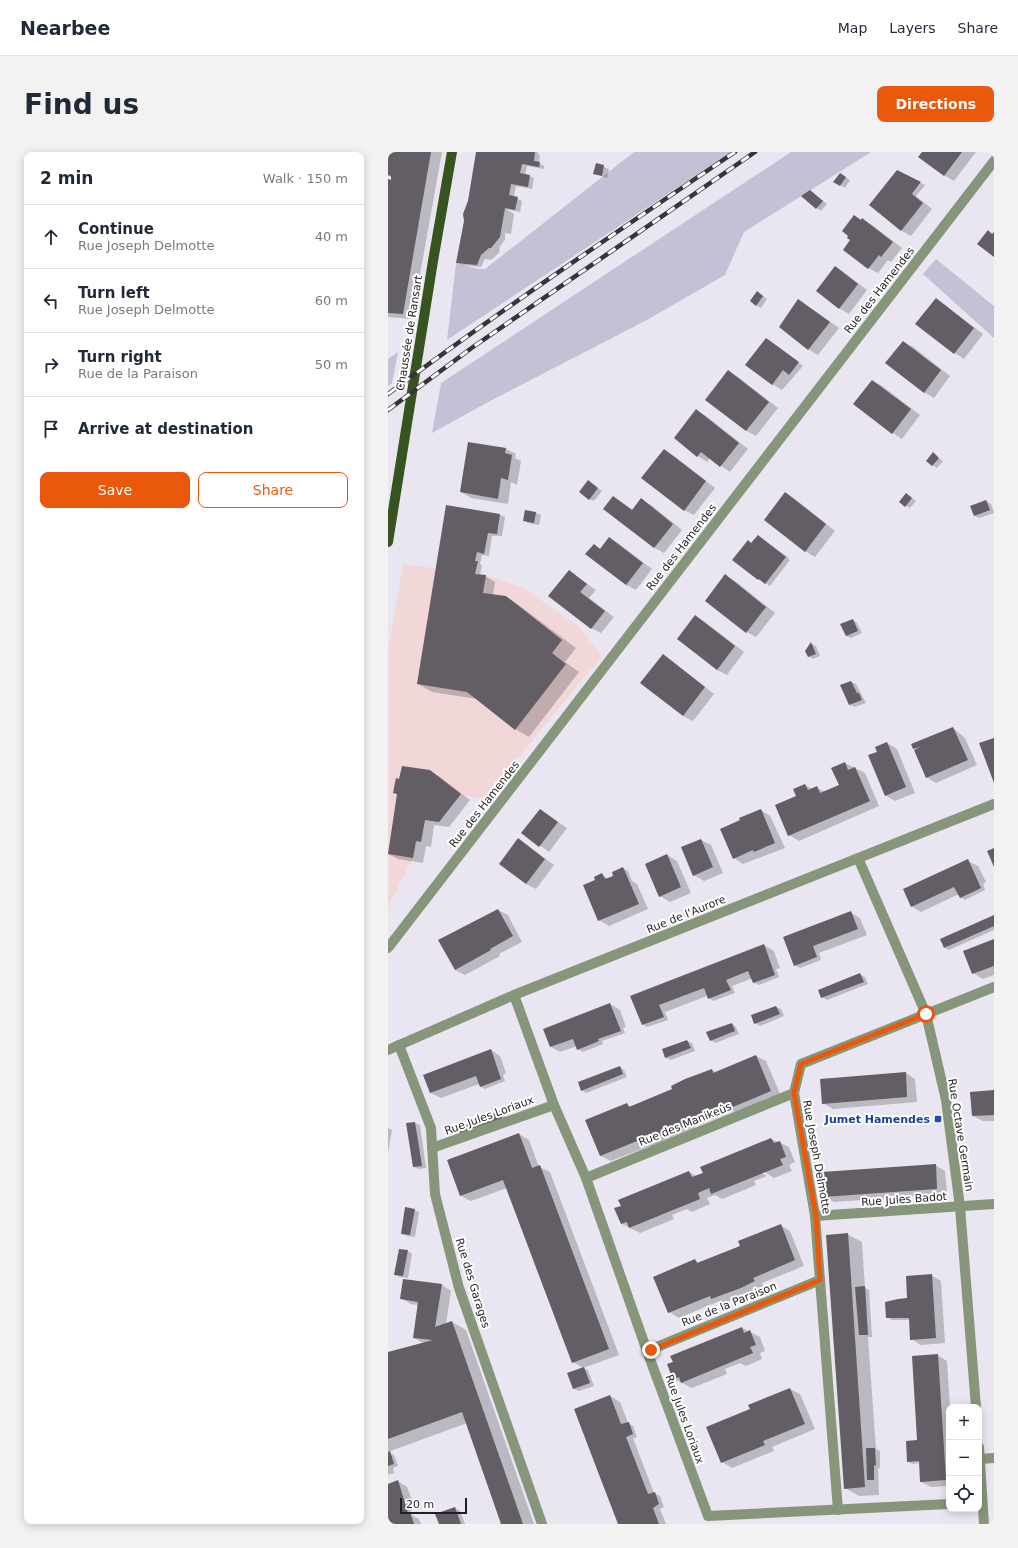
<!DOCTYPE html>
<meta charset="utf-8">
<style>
body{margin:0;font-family:"DejaVu Sans",sans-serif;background:#f2f2f3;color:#1f2937}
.controls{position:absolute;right:12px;bottom:12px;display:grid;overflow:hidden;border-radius:8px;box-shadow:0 2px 10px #0003}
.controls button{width:36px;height:36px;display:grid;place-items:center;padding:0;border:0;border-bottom:1px solid #e0e1e3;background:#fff;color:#1f2937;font:20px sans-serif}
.scale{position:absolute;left:12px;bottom:10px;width:67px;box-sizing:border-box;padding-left:4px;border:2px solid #211f23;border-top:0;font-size:11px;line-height:14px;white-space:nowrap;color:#211f23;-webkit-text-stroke:3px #fff;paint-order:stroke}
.stop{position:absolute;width:12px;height:12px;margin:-9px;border:3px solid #ea580c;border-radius:50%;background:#fff}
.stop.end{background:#ea580c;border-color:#fff;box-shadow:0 1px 4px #0008}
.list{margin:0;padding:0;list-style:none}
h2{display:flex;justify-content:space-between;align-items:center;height:52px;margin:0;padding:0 16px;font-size:17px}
h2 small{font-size:13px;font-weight:400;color:#747a83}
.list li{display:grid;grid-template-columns:26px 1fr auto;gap:12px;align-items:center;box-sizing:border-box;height:64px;padding:0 16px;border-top:1px solid #e0e1e3}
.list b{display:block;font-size:15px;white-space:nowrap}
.list p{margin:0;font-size:13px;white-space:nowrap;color:#747a83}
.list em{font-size:13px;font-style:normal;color:#747a83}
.actions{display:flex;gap:8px;padding:12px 16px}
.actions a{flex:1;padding:9px 0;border:1px solid #ea580c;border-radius:8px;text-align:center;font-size:14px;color:#ea580c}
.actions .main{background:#ea580c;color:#fff}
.icon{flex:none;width:22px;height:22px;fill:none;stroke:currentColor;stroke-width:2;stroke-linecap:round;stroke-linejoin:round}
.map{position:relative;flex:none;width:606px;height:1372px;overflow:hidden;border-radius:8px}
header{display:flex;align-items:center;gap:24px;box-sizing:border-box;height:56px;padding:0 20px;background:#fff;border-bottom:1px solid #e0e1e3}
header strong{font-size:19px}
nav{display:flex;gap:22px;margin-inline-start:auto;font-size:14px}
.intro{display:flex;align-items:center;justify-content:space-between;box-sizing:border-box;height:96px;padding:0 24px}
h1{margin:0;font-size:28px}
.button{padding:10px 18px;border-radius:8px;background:#ea580c;color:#fff;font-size:14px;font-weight:700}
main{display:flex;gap:24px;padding:0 24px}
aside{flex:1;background:#fff;border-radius:8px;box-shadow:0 2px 10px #0003}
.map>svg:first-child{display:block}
.commercial{fill:#f2d7d9}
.green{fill:#c6c0d6}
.shadow{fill:#0003}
.building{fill:#635d65}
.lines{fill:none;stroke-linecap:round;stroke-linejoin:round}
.minor{stroke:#86967a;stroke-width:10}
.major{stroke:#37531f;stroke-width:10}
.rail-casing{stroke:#38353a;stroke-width:4.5}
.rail{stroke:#fff;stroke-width:3;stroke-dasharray:9;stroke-linecap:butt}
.route{stroke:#ea580c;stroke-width:5}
.transit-dot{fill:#1a4fb4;stroke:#fff;stroke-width:1.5}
.labels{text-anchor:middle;stroke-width:4;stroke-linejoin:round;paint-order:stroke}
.street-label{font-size:11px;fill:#211f23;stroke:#fff}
.transit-label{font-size:11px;font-weight:bold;fill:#164399;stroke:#fff;text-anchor:end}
</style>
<header>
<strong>Nearbee</strong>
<nav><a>Map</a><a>Layers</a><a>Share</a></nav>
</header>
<div class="intro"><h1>Find us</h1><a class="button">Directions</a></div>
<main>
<aside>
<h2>2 min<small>Walk · 150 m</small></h2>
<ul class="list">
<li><svg class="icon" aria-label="ahead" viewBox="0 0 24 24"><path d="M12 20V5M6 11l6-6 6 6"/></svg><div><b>Continue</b><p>Rue Joseph Delmotte</p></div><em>40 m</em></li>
<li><svg class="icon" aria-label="left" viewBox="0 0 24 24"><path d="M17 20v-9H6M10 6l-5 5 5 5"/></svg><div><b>Turn left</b><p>Rue Joseph Delmotte</p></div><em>60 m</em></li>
<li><svg class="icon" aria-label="right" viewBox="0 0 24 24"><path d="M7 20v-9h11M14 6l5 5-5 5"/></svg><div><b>Turn right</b><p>Rue de la Paraison</p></div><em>50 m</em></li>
<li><svg class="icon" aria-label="arrive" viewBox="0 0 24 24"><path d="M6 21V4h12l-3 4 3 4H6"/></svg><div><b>Arrive at destination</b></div></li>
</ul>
<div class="actions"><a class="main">Save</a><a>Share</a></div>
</aside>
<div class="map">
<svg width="606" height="1372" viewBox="0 0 606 1372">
<rect width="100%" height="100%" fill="#e9e6f1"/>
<path class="commercial" d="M15,412l82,11 37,12 56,39 24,30 -119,144 -22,-6 -22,28 -14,-2 -4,22h-4l-4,16 -25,49v-255z"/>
<g class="green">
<path d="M246,0h97l-284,188 9,-77 22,6h7z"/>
<path d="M403,0h80l-127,80 -19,43 -80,46 -155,80 -58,32 9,-50z"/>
<path d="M548,107l58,47v32l-71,-64z"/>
<path d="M10,200l-6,31 -4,3v-27z"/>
</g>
<g class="shadow">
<path d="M0,0h54l-30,167 -24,-2v-137l3,1 1,-4 -4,-1z"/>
<path d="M89,0h61v2l2,1 -1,8 5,3v3l-17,-3 -2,9 9,3 -2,11 -16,-3 -2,11 8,4 -2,11 -14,-3 8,5 -3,20 -6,-1v7l-5,6 -1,7 -8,7 -6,-1 -4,8 -19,-2 -5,-3z"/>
<path d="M535,0h53l-22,29 -10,-6z"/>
<path d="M208,12l13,5 -2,9 -13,-5z"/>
<path d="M452,22l10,6 -5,8 -10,-6z"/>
<path d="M533,31l4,2 -9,11 16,13 -21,27 -9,-5 -32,-26 42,-13 1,2z"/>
<path d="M422,39l17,13 -6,7 -19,-15z"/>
<path d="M474,68l10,5 30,23 -11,14 -3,-2 -10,13 -10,-5 -16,-28z"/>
<path d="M448,115l9,6 22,17 -18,24 -10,-6z"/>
<path d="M370,140l9,7 -6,9 -5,-3z"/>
<path d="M548,147l9,6 38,29 -19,25 -9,-6 -38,-29z"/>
<path d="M411,148l40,28 -21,27 -10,-6z"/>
<path d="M379,187l9,6 27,21 -21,24 -10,-6z"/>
<path d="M515,190l10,5 37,29 -16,22 -10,-6z"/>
<path d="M340,219l10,6 40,31 -22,28 -9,-5 -41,-32z"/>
<path d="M485,229l9,5 38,29 -18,24 -9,-6 -38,-29z"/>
<path d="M308,259l10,5 42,33 -18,23 -20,-14 -3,4 -9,-6z"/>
<path d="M81,291l37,6 10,5 -1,4 6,3 -4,24 -6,-3 -3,22 -37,-6 -10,-6z"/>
<path d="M276,298l10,6 41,32 -21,27 -10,-5z"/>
<path d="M545,302l10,7 -6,7 -10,-7z"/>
<path d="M204,332l10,7 -8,10 -5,-2z"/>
<path d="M398,341l9,6 40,32 -20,26 -10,-6z"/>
<path d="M519,342l9,7 -6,7 -4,-2z"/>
<path d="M230,348l15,10 8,-10 10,5 31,25 -18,23 -9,-5 -51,-39z"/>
<path d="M598,349l5,3 3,9 -15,5 -4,-2z"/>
<path d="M137,359l11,2 5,2 -2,10 -11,-2 -4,-3z"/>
<path d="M102,361l10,2 5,2 -3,19h-10l-3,20 -7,-1 -2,9 2,1 -2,10 5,1 10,6 -2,13 13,2 14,9 56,42 -11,14 14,10 -50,65 -14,-8 -38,-30 -45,-7 -14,-8z"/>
<path d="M370,384l31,22 -1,1 2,1 -20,26 -12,-7 -10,-38 4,3z"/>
<path d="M221,386l10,6 33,25 -16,21 -10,-5 -39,-31 7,-9 7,4z"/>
<path d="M181,419l27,19 -7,8 25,19 -13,16 -10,-5z"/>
<path d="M337,424l10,5 40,32 -19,24 -9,-5z"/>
<path d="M307,464l10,6 39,30 -17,23 -10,-5 -39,-31z"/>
<path d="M465,468l4,3 5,10 -11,5 -5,-2z"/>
<path d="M424,492l4,2 4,10 -7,3 -5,-3z"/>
<path d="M275,504l9,5 42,33 -21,27 -10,-5z"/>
<path d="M463,530l5,2 10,19 -11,4 -5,-2 -8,-19z"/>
<path d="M565,576l12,10 12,27 -41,18 -10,-6 -10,-27 -4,-5z"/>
<path d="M499,591l10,6 18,44 -20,8 -10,-6 -8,-42z"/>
<path d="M457,611l20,10 14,33 -80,35 -10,-6 8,-39 8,-11 7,4 4,-2 9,5 15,-6z"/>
<path d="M42,619l10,6 30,23 -21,27 -15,-2 -3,22 -5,-1 -3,17 -25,-4 -10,-5 10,-60 -3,-1 5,-13z"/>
<path d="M152,658l27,18 -18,24 -26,-19z"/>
<path d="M373,658l9,6 15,32 -42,16 -9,-6z"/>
<path d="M131,688l35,25 -18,24 -10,-5z"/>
<path d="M313,688l10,5 12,28 -19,8 -10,-6z"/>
<path d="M279,703l10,6 14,32 -21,9 -10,-6z"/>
<path d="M580,709l10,5 8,16 -3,2 2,6 -20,10 -5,-3 -1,-3 -38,18 -10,-6z"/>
<path d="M235,716l5,3 4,10 5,3 11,25 -39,17 -10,-6 -3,-39 6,-7 6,5 7,-3z"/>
<path d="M110,758l10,5 14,27 -23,12 1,2 -35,19 -10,-5z"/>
<path d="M462,760l10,6 7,17 -48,18 2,7 -21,8 -5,-3 -11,-27z"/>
<path d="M606,764v14l-45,20 -4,-2z"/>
<path d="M606,788v35l-11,4 -10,-6z"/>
<path d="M376,793l10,6 6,17 -4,1 3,8 -20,8 -5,-2 -1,-5 -21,8 3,7 -22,8 -6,-5 -42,16 3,8 -21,7 -4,-3 -12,-28z"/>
<path d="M472,822l5,3 3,7 -41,16 -5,-3z"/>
<path d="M222,852l10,6 6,17 -3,1 2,5 -23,8 1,3 -20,8 -5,-3 -1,-3 -17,6 -9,-5z"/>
<path d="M388,855l5,2 3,7 -24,10 -5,-3 -3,-7z"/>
<path d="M344,872l4,3 3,7 -24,9 -4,-3z"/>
<path d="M299,889l5,2 3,8 -24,9 -5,-2 -3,-8z"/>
<path d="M103,898l9,6 6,17 -3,2 2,6 -20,8 -5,-3 -1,-2 -38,14 -10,-5 -6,-18z"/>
<path d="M368,904l10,5 15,35 -43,18 -4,-3 -39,16 1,4 -42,17 -4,-2 -39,15 -10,-5 -14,-35 40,-17 5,3 41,-17 39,-20 4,2z"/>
<path d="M232,915l4,3 3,7 -41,16 -4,-3z"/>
<path d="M518,921l9,6 2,23 -84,7 -10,-6z"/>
<path d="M606,939v30h-11l-10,-5z"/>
<path d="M112,961l5,2 2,7 -48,6z"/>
<path d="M27,971l5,2 6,43 -8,1 -4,-2 -7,-43z"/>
<path d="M0,976l4,2 -4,23z"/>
<path d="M131,982l10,6 10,27 11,5 69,183 -36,13 5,2 6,16 -15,5 -5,-2 -5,-16 14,-5 -10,-6 -66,-174 -36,13 -10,-5 -13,-35z"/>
<path d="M383,987l18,8 6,15 -6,3 3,6 -18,7 -14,-9 -1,2 8,5 -13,5 2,4 -34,14 -7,-4 -8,3 3,6 -18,8 -5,-3 -15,6 2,4 -34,14 -18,-9 67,-52 7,4z"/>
<path d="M547,1013l10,6 2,23 -113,8 -10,-6z"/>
<path d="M26,1058l5,2 -4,25 -8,-1 -5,-3z"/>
<path d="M392,1073l10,6 14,35 -42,17 2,4 -42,17 -5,-2 -38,16 -10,-6 26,-52 4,3 42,-17z"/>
<path d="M459,1082l15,8 3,46 4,2 3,47h-4l8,112 4,2v17h-2l1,27 -20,1 -14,-8z"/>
<path d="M20,1099l4,3 -4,24 -8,-1 -4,-2z"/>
<path d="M543,1123l10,6 4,62 -24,2 -10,-6 -1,-19h-18l-5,-3z"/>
<path d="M54,1133l9,6 -5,33 6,-2 14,8 68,194h-32l-35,-101 -79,29 6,3 4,11 -5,2 1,5 -6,2v-122l35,-10 -9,-5 4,-33 -7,-1 -10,-6z"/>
<path d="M354,1176l18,9 5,14 -5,2 2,6 -16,7 -6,-3 -15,6 2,5 -35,14 -18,-9z"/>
<path d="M549,1203l10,6 3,46h-1v79l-18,1 -10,-5 -1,-19 -8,1 -4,-3 10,-20z"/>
<path d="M402,1237l10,5 15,35 -43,18 2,4 -42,17 -10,-6 29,-52 -2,-5z"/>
<path d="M222,1244l10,6 8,21 5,3 4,11 -4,1 21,55 6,3 4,11 -4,2 6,15h-47z"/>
<path d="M10,1329l9,6 5,13 -4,2 4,13 7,4 2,5h-33v-39z"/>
<path d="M67,1356l5,3 5,13h-25z"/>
</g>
<g class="building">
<path d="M0,0h43l-28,162 -15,-1v-134l3,1v-4l-3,-1z"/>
<path d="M88,0h59l-1,9 6,1 -1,5 -17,-3 -2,9 10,2 -2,12 -17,-3 -2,11 9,2 -3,13 -10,-2 -5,29 -9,11h-2l-8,7 -4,10 -21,-2 8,-42 -1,-7 5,-13z"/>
<path d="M534,0h40l-18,24 -26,-19z"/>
<path d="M208,11l8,2 -2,11 -9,-2z"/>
<path d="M509,18l24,12 -9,12 11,9 -22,28 -32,-26z"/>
<path d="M452,21l6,4 -6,9 -7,-4z"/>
<path d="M422,38l13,11 -7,8 -15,-13z"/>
<path d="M466,63l7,5 1,-2 31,24 -12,15 -2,-2 -11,14 -25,-19 7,-10 -3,-2 1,-2 -6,-5z"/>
<path d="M600,78l4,4 2,-2v25l-17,-13z"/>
<path d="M447,114l23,18 -19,25 -23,-18z"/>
<path d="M369,139l6,5 -7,10 -6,-5z"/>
<path d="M548,146l38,30 -20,26 -39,-30z"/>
<path d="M410,147l32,23 -22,28 -29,-23z"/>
<path d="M378,186l33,24 -10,13 -6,-5 -11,15 -27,-20z"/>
<path d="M515,189l38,29 -17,23 -39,-30z"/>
<path d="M340,218l41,32 -23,29 -41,-31z"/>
<path d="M484,228l39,29 -19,25 -39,-30z"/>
<path d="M308,257l43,34 -19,24 -19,-15 -4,5 -23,-19z"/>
<path d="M80,290l38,6 -1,5 7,2 -4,25 -7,-2 -3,21 -38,-7z"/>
<path d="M276,297l42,32 -22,30 -43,-33z"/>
<path d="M545,300l6,6 -7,8 -6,-5z"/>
<path d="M200,328l10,8 -9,12 -10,-8z"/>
<path d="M397,340l41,32 -21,28 -41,-32z"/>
<path d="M518,341l6,5 -7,9 -6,-5z"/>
<path d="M225,344l19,14 9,-12 32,26 -19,24 -51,-39z"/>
<path d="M598,348l4,10 -16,6 -4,-10z"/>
<path d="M58,353l54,9 -3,20 -9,-1 -4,21 -7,-2 -2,9h3l-3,13 11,1 -3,18 23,3 56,44 -10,13 14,11 -51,66 -48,-38 -50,-8z"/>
<path d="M137,358l11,2 -2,11 -11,-2z"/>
<path d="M370,383l28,22 -21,27 -6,-5 -1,1 -26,-20 16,-20 3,3z"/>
<path d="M221,385l34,26 -17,22 -41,-31 9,-10 6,5z"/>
<path d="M181,418l18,14 -7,8 25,19 -14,18 -43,-33z"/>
<path d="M337,422l41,33 -20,26 -41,-32z"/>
<path d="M307,463l40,31 -18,24 -40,-31z"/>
<path d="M465,467l5,12 -12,5 -6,-12z"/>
<path d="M423,490l5,12 -8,3 -3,-6z"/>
<path d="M275,502l42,33 -22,29 -43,-33z"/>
<path d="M463,529l6,12h2l3,7 -13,5 -9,-20z"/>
<path d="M565,575l15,33 -42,18 -12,-28 8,-4 -9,3 -2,-5z"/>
<path d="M606,586v45l-15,-40z"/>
<path d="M499,590l19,45 -21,9 -17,-41 9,-3 -2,-5z"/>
<path d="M457,610l3,8 7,-3 15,34 -82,35 -13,-31 21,-9 -3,-7 12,-5 3,6 9,-4 3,7 19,-8 -8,-17z"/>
<path d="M14,614l28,4 31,24 -22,28 -14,-2 -4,22 -5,-1 -3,17 -25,-4 9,-60 -4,-1 3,-15 3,1z"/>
<path d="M152,657l18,13 -19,25 -18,-14z"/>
<path d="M373,657l14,34 -21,9 -1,-2 -20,9 -13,-30 20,-9 -1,-2z"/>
<path d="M130,686l27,21 -19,25 -27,-20z"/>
<path d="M313,687l12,28 -20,9 -12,-29z"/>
<path d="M606,696v19l-7,-16z"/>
<path d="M279,702l14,33 -22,10 -14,-33z"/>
<path d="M580,707l13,29 -21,10 -6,-11 -43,20 -8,-18z"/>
<path d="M235,715l16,37 -41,17 -15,-36 12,-5 -1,-3 8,-4 3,6 8,-3 -1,-4z"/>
<path d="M110,757l15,27 -23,13 1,1 -36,20 -17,-30z"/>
<path d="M463,759l7,18 -45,17 4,11 -23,9 -11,-29z"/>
<path d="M606,763v11l-50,22 -4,-9z"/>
<path d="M606,787v27l-22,8 -9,-23z"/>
<path d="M376,792l11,31 -22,8 -5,-12 -22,9 5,10 -23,9 -4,-11 -45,17 5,12 -22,8 -12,-29z"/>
<path d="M472,821l4,9 -43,16 -3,-8z"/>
<path d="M222,851l11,28 -23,8 1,2 -22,9 -4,-11 -23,8 -7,-18z"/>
<path d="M388,854l4,8 -26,10 -3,-9z"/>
<path d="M344,871l3,8 -25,10 -4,-9z"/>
<path d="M299,888l4,8 -26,10 -3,-9z"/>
<path d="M103,897l10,30 -21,8 -4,-11 -46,17 -7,-18z"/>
<path d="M368,903l15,36 -43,18 -2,-4 -12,5 -28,11 1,5 -43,17 -2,-4 -42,17 -15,-36 42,-17 2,4 43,-18 -1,-3 14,-7 27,-10 1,4z"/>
<path d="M232,914l3,8 -42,17 -3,-9z"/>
<path d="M518,920l1,25 -85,7 -2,-25z"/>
<path d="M606,938v25l-22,1 -2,-24z"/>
<path d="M112,959l3,9 -42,16 -3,-8z"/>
<path d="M27,970l7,44 -9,1 -7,-44z"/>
<path d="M131,981l13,35 8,-3 69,184 -37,14 -69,-183 -43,16 -13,-36z"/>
<path d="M383,986l3,5 6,-2 6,16 -6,2 3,6 -72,29 -2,-6 -11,5 2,6 -71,29 -2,-6 -6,2 -7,-16 7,-2 -3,-6 71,-29 3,6 11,-4 -3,-6z"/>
<path d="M548,1012l1,25 -114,8 -1,-25z"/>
<path d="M17,1055l10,2 -5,26 -9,-1z"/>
<path d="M393,1072l14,36 -42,18 2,3 -14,7 -30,11 -1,-3 -42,17 -15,-36 42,-18 2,4 43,-17 -2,-5z"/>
<path d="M460,1081l17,254 -21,2 -18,-254z"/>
<path d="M11,1097l9,1 -5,26 -9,-1z"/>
<path d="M544,1122l4,64 -26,2 -1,-22h-23l-1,-16 13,-3 9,-1 -1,-22z"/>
<path d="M15,1127l39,5 -7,43 17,-6 71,203h-22l-39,-112 -74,27v-87l45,-12 -20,-2 5,-36 -18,-3z"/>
<path d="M477,1134l3,49h-9l-4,-48z"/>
<path d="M354,1175l2,6 6,-3 6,15 -6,2 3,6 -72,30 -2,-6 -6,3 -6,-16 6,-2 -3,-6z"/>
<path d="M550,1202l8,126 -26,2 -1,-21 -12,1 -1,-21 11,-1 -5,-84z"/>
<path d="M196,1215l6,16 -17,6 -6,-16z"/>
<path d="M402,1236l15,36 -42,17 2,4 -44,18 -15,-36 44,-18 -2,-4z"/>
<path d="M222,1243l11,29 8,-2 4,12 -7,3 22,57 7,-2 4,12 -6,4 6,16h-41l-20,-52 -24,-63z"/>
<path d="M478,1296h9l1,17 -2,1v14h-7z"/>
<path d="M2,1299l4,13 -6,2v-14z"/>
<path d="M10,1328l10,33 2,-1 4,12h-26v-40z"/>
<path d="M67,1355l6,17h-22l-4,-10z"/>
</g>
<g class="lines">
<g class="minor">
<path d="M470,706l68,156 20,86 14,107 16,200"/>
<path d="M0,796l606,-787"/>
<path d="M126,843l40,110 32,73 61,173 61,165 241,-12"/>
<path d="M11,893l32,83 4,66 24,94 83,236"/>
<path d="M0,898l126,-55 480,-191"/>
<path d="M44,996l122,-43"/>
<path d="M198,1026l208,-85"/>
<path d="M427,1064l179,-12"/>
<path d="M259,1199l173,-71"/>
<path d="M591,1295l5,77"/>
<path d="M592,1307l14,-1"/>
<path d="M450,1358l-23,-294 -21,-123 7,-29 193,-77"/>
</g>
<path class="major" d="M0,390l45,-281 19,-109"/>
<defs>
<g id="rail">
<path d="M0,242c113,-84 230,-163 347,-242"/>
<path d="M0,258l85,-63 282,-195"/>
</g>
</defs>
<use href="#rail" class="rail-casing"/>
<use href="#rail" class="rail"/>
</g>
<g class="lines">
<path class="route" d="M263,1198l169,-70 -4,-64 -22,-123 7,-29 125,-50"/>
</g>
<rect class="transit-dot" x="546" y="963" width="8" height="8" rx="2"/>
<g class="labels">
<g class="street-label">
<text transform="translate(491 138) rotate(-52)" y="4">Rue des Hamendes</text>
<text transform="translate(21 181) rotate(-81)" y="4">Chaussée de Ransart</text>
<text transform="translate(293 395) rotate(-52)" y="4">Rue des Hamendes</text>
<text transform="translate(96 652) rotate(-52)" y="4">Rue des Hamendes</text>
<text transform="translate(298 762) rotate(-22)" y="4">Rue de l'Aurore</text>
<text transform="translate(101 963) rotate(-20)" y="4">Rue Jules Loriaux</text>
<text transform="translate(297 972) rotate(-22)" y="4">Rue des Manikeûs</text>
<text transform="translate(573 983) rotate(81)" y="4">Rue Octave Germain</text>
<text transform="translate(429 1005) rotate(80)" y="4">Rue Joseph Delmotte</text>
<text transform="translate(516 1047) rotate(-4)" y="4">Rue Jules Badot</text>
<text transform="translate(85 1131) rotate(73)" y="4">Rue des Garages</text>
<text transform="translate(341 1152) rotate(-22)" y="4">Rue de la Paraison</text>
<text transform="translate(297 1267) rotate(70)" y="4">Rue Jules Loriaux</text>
</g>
<g class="transit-label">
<text x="542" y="971">Jumet Hamendes</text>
</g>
</g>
</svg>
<div class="controls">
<button>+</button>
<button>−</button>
<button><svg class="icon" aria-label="locate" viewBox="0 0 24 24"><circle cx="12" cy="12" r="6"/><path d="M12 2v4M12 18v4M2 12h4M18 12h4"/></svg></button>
</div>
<div class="scale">20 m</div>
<div class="stop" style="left:538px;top:862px"></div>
<div class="stop end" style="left:263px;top:1198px"></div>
</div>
</main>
